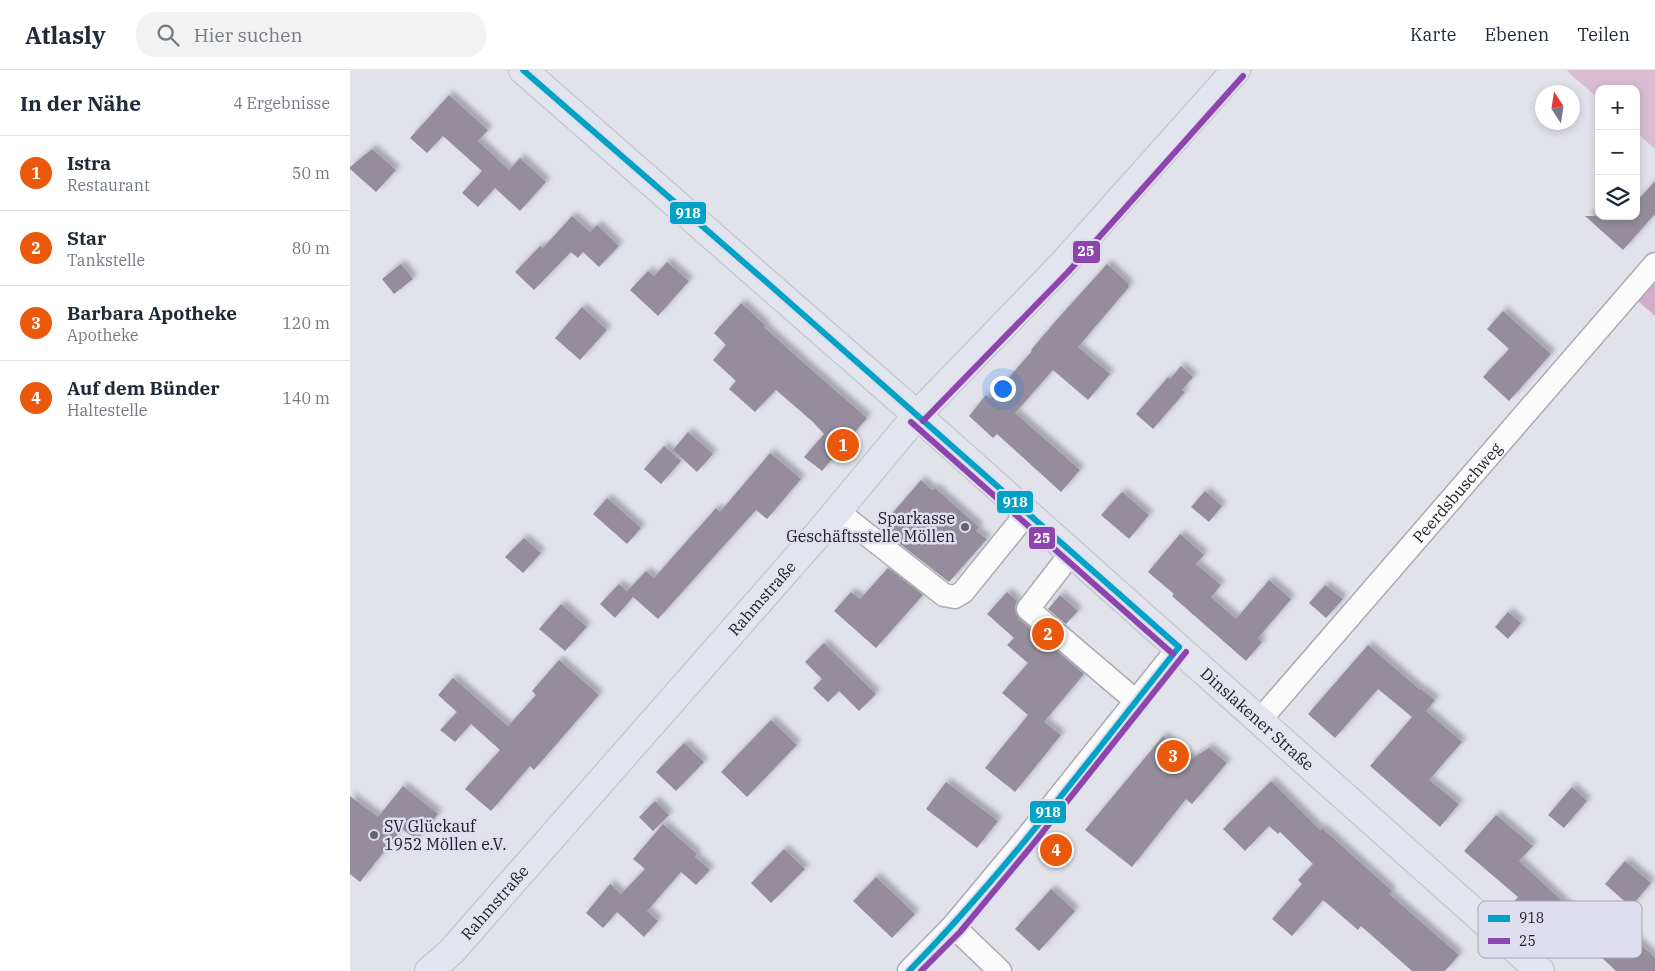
<!DOCTYPE html>
<html lang="de">
<meta charset="utf-8">
<style>
body{margin:0;font-family:"IBM Plex Serif",serif;background:#f2f2f3;color:#1f2937}
.controls{position:absolute;right:15px;top:15px;display:grid;overflow:hidden;border-radius:10px;box-shadow:0 2px 8px #0003}
.controls button{width:45px;height:45px;display:grid;place-items:center;padding:0;border:0;border-bottom:1px solid #e0e1e3;background:#fff;color:#1f2937;font:25px sans-serif}
.compass{position:absolute;left:1185px;top:15px;width:45px;height:45px;border-radius:50%;background:#fff;box-shadow:0 2px 8px #0003;rotate:348deg}
.you{position:absolute;left:652px;top:318px;width:18px;height:18px;margin:-12px;border:4px solid #fff;border-radius:50%;background:#1a73e8;box-shadow:0 0 0 8px #1a73e833}
.badge{display:grid;place-items:center;width:32px;height:32px;border-radius:50%;background:#ea580c;color:#fff;font-size:16px;font-weight:700}
.pin{position:absolute;translate:-50% -50%;border:2px solid #fff;box-shadow:0 1px 5px #0006}
.list{margin:0;padding:0;list-style:none}
h2{display:flex;justify-content:space-between;align-items:center;height:65px;margin:0;padding:0 20px;font-size:21px}
h2 small{font-size:16px;font-weight:400;color:#747a83}
.list li{display:grid;grid-template-columns:32px 1fr auto;gap:15px;align-items:center;box-sizing:border-box;height:75px;padding:0 20px;border-top:1px solid #e0e1e3}
.list b{display:block;font-size:19px;white-space:nowrap}
.list p{margin:0;font-size:16px;white-space:nowrap;color:#747a83}
.list em{font-size:16px;font-style:normal;color:#747a83}
.icon{flex:none;width:28px;height:28px;fill:none;stroke:currentColor;stroke-width:2;stroke-linecap:round;stroke-linejoin:round}
.map{position:relative;flex:none;width:1305px;height:901px;overflow:hidden}
header{display:flex;align-items:center;gap:30px;box-sizing:border-box;height:70px;padding:0 25px;background:#fff;border-bottom:1px solid #e0e1e3}
header strong{font-size:24px}
nav{display:flex;gap:28px;margin-inline-start:auto;font-size:18px}
.search{width:350px;height:45px;background:#f2f2f3;display:flex;align-items:center;gap:12px;box-sizing:border-box;padding:0 18px;border-radius:20px;color:#747a83;font-size:19px}
main{display:flex}
aside{flex:1;background:#fff}
.map>svg:first-child{display:block}
.green{fill:#d9bcd1}
.forest{fill:#d3acc8}
.building{fill:#958d9c;filter:url(#shadow)}
.lines{fill:none;stroke-linecap:round;stroke-linejoin:round}
.minor-casing{stroke:#ababb2;stroke-width:25}
.major-casing{stroke:#c0c0c4;stroke-width:30}
.minor{stroke:#fbfbfc;stroke-width:22}
.major{stroke:#e2e5ed;stroke-width:28}
.bus-1-casing{stroke:#dfdeef;stroke-width:10}
.bus-2-casing{stroke:#dfdeef;stroke-width:10}
.bus-1{stroke:#02a2c6;stroke-width:6}
.bus-2{stroke:#8e44ad;stroke-width:6}
.poi-dot{fill:#65646b;stroke:#dfdeef;stroke-width:2}
.labels{text-anchor:middle;stroke-width:5;stroke-linejoin:round;paint-order:stroke}
.street-label{font-size:16px;fill:#212026;stroke:#dfdeef}
.poi-label{font-size:16px;fill:#212026;stroke:#dfdeef;text-anchor:end}
.key{fill:#dfdeef;stroke:#a6a5b3;stroke-width:1}
.key-label{font-size:14px;fill:#212026}
.line-badge{stroke:#dfdeef;stroke-width:2}
.badge-label{font-size:14px;text-anchor:middle;font-weight:bold;fill:#fff}
</style>
<header>
<strong>Atlasly</strong>
<div class="search"><svg class="icon" aria-label="search" viewBox="0 0 24 24"><circle cx="10" cy="10" r="6"/><path d="M15 15l6 6"/></svg>Hier suchen</div>
<nav><a>Karte</a><a>Ebenen</a><a>Teilen</a></nav>
</header>
<main>
<aside>
<h2>In der Nähe<small>4 Ergebnisse</small></h2>
<ul class="list">
<li><span class="badge">1</span><div><b>Istra</b><p>Restaurant</p></div><em>50 m</em></li>
<li><span class="badge">2</span><div><b>Star</b><p>Tankstelle</p></div><em>80 m</em></li>
<li><span class="badge">3</span><div><b>Barbara Apotheke</b><p>Apotheke</p></div><em>120 m</em></li>
<li><span class="badge">4</span><div><b>Auf dem Bünder</b><p>Haltestelle</p></div><em>140 m</em></li>
</ul>
</aside>
<div class="map">
<svg width="1305" height="901" viewBox="0 0 1305 901">
<defs>
<filter id="shadow"><feDropShadow dx="4.5" dy="-4.5" stdDeviation="2.5" flood-color="#0004"/></filter>
</defs>
<rect width="100%" height="100%" fill="#e2e2eb"/>
<path class="green" d="M1218,0h87v79l-19,-17v-43h-37v10l-32,-28z"/>
<path class="forest" d="M1305,209v37l-18,-16z"/>
<g class="building">
<path d="M99,25l39,35 -10,11 31,29 11,-12 26,24 -26,29 -25,-23 -17,19 -16,-14 20,-22 -39,-35 -16,17 -17,-15z"/>
<path d="M22,79l24,21 -20,22 -26,-23v-2z"/>
<path d="M1305,111v33l-32,36 -38,-34h51v-14z"/>
<path d="M222,146l18,16 7,-7 22,21 -20,21 -16,-15 -5,6 -7,-6 -37,38 -19,-18 25,-26 3,2z"/>
<path d="M317,192l22,19 -31,35 -28,-26 18,-19 6,5z"/>
<path d="M51,194l12,15 -19,15 -12,-15z"/>
<path d="M757,194l22,20 -1,2 1,1 -51,60 32,27 -22,26 -35,-30 -38,43 65,57 -19,22 -64,-58 -4,4 -24,-22 17,-21 4,4 42,-48 -1,-1 22,-26z"/>
<path d="M391,233l24,22 -1,2 41,37 62,54 -45,53 -18,-14 20,-23 -11,-12 -37,-32 -21,22 -26,-23 7,-8 -23,-21 13,-15 -12,-12z"/>
<path d="M232,237l25,23 -27,30 -25,-22z"/>
<path d="M1153,241l48,43 -42,47 -26,-24 26,-28 -22,-20z"/>
<path d="M831,296l12,11 -11,13 3,2 -32,37 -17,-15 32,-37 2,2z"/>
<path d="M338,362l25,22 -16,18 -24,-22z"/>
<path d="M314,376l17,15 -20,23 -17,-15z"/>
<path d="M420,383l31,26 -34,40 -11,-9 -98,109 -25,-22 -18,21 -15,-14 19,-20 8,7 19,-20 8,7 62,-70 4,4z"/>
<path d="M571,410l11,10 3,-2 44,39 -3,4 11,8 -38,43 -49,-38v-5l-17,-15z"/>
<path d="M855,421l17,15 -13,16 -18,-15z"/>
<path d="M772,422l27,23 -20,24 -28,-24z"/>
<path d="M257,428l34,30 -14,16 -34,-30z"/>
<path d="M830,464l24,21 -8,9 25,21 -10,12 25,22 33,-39 22,19 -33,39 4,4 -16,19 -74,-65 2,-2 -26,-22z"/>
<path d="M174,468l17,15 -18,20 -18,-16z"/>
<path d="M538,498l35,27 -47,53 -42,-37 17,-19 9,7z"/>
<path d="M975,515l18,14 -17,19 -17,-15z"/>
<path d="M657,522l10,9 -2,6 1,6 3,6 65,55 -40,48 17,13 -46,57 -30,-24 43,-53 -26,-22 26,-30 -21,-18 7,-7 -27,-24z"/>
<path d="M710,525l18,16 -12,13 -18,-15z"/>
<path d="M211,534l26,23 -22,24 -26,-22z"/>
<path d="M1158,542l13,11 -13,16 -13,-12z"/>
<path d="M474,573l52,51 -17,17 -20,-20 -11,11 -15,-14 9,-9 -17,-17z"/>
<path d="M1018,575l52,45 1,-1 14,11 -9,11 36,31 -33,38 30,24 -19,23 -70,-61 42,-49 -34,-28 -43,49 -27,-24z"/>
<path d="M209,590l40,35 -65,75 -4,-4 -39,45 -26,-22 35,-39 -29,-26 -16,18 -15,-12 17,-18 -19,-17 15,-17 55,48 28,-31 -4,-4z"/>
<path d="M421,650l26,25 -50,52 -26,-25z"/>
<path d="M813,666l28,23 18,-11 18,15 -35,41 -6,-5 -54,68 -47,-37z"/>
<path d="M334,673l20,19 -28,29 -20,-19z"/>
<path d="M921,711l49,49 2,-2 70,63 -3,3 70,61 -14,16h-33l-51,-45 -3,4 -35,-30 -31,36 -20,-17 30,-35 -4,-4 15,-16 -33,-32 -2,2 -9,-8 -24,25 -22,-22z"/>
<path d="M596,712l52,39 -21,27 -51,-39z"/>
<path d="M53,716l35,28 -21,26 -15,-11 -42,53 -10,-8v-78l28,21z"/>
<path d="M1222,717l15,14 -23,27 -16,-13z"/>
<path d="M305,731l14,14 -16,16 -14,-14z"/>
<path d="M1146,745l37,31 -14,15 55,51 -22,23 -37,-35 3,-3 -54,-46z"/>
<path d="M313,754l34,30 -2,3 15,13 -14,15 -15,-13 -34,39 11,10 -14,16 -27,-25 -14,16 -17,-15 24,-29 11,10 24,-25 -12,-10z"/>
<path d="M434,779l21,20 -34,34 -20,-20z"/>
<path d="M1275,791l26,22 -20,24 -26,-23z"/>
<path d="M526,807l39,37 -23,24 -39,-37z"/>
<path d="M701,819l24,22 -36,40 -24,-22z"/>
<path d="M1256,842l49,46v13h-39l-35,-33z"/>
</g>
<g class="lines">
<defs>
<g id="minor">
<path d="M487,441l107,84 11,2 8,-5 64,-79"/>
<path d="M722,482l-44,57 109,93"/>
<path id="s1" d="M910,650l395,-456"/>
<path d="M603,856l47,45"/>
<path d="M559,901l44,-45 70,-84 156,-195"/>
</g>
<g id="major">
<path id="s2" d="M173,0l394,345 623,556"/>
<path id="s3" d="M79,901l22,-19 368,-419 98,-118 144,-149 175,-196"/>
</g>
</defs>
<use href="#minor" class="minor-casing"/>
<use href="#major" class="major-casing"/>
<use href="#minor" class="minor"/>
<use href="#major" class="major"/>
<defs>
<g id="bus-1">
<path d="M173,0l240,209 416,368"/>
<path d="M559,901c98,-100 182,-214 270,-324"/>
</g>
<g id="bus-2">
<path d="M573,351l145,-149 175,-196"/>
<path d="M561,352l262,232"/>
<path d="M571,901l39,-39 70,-84 156,-196"/>
</g>
</defs>
<use href="#bus-1" class="bus-1-casing"/>
<use href="#bus-2" class="bus-2-casing"/>
<use href="#bus-1" class="bus-1"/>
<use href="#bus-2" class="bus-2"/>
</g>
<g class="poi-dot">
<circle cx="615" cy="457" r="5"/>
<circle cx="24" cy="765" r="5"/>
</g>
<g class="labels">
<g class="street-label">
<text dy="6" stroke="none"><textPath href="#s1" startOffset="301">Peerdsbuschweg</textPath></text>
<text dy="6" stroke="none"><textPath href="#s3" startOffset="500">Rahmstraße</textPath></text>
<text dy="6" stroke="none"><textPath href="#s2" startOffset="980">Dinslakener Straße</textPath></text>
<text dy="6" stroke="none"><textPath href="#s3" startOffset="95">Rahmstraße</textPath></text>
</g>
<g class="poi-label">
<text x="605" y="454">Sparkasse<tspan x="605" dy="18">Geschäftsstelle Möllen</tspan></text>
<text x="34" y="762" text-anchor="start">SV Glückauf<tspan x="34" dy="18">1952 Möllen e.V.</tspan></text>
</g>
</g>
<rect x="1128" y="831" width="164" height="57" rx="8" class="key"/>
<rect x="1138" y="845" width="22" height="7" fill="#02a2c6"/>
<rect x="1138" y="868" width="22" height="6" fill="#8e44ad"/>
<g class="key-label">
<text x="1169" y="853">918</text>
<text x="1169" y="876">25</text>
</g>
<g class="line-badge">
<rect x="319" y="131" width="38" height="24" rx="5" fill="#02a2c6"/>
<rect x="722" y="170" width="29" height="24" rx="5" fill="#8e44ad"/>
<rect x="646" y="420" width="38" height="24" rx="5" fill="#02a2c6"/>
<rect x="678" y="456" width="28" height="24" rx="5" fill="#8e44ad"/>
<rect x="679" y="730" width="38" height="24" rx="5" fill="#02a2c6"/>
</g>
<g class="badge-label">
<text x="338" y="148">918</text>
<text x="736" y="186">25</text>
<text x="665" y="437">918</text>
<text x="692" y="473">25</text>
<text x="698" y="747">918</text>
</g>
</svg>
<div class="controls">
<button>+</button>
<button>−</button>
<button><svg class="icon" aria-label="layers" viewBox="0 0 24 24"><path d="M12 4l9 5-9 5-9-5zM3 14l9 5 9-5"/></svg></button>
</div>
<svg class="compass" viewBox="-18 -18 36 36"><path d="M0-13l5 13h-10z" fill="#e53935"/><path d="M0 13l5-13h-10z" fill="#747a83"/></svg>
<div class="you"></div>
<div class="pin badge" style="left:493px;top:375px">1</div>
<div class="pin badge" style="left:698px;top:564px">2</div>
<div class="pin badge" style="left:823px;top:686px">3</div>
<div class="pin badge" style="left:706px;top:780px">4</div>
</div>
</main>
